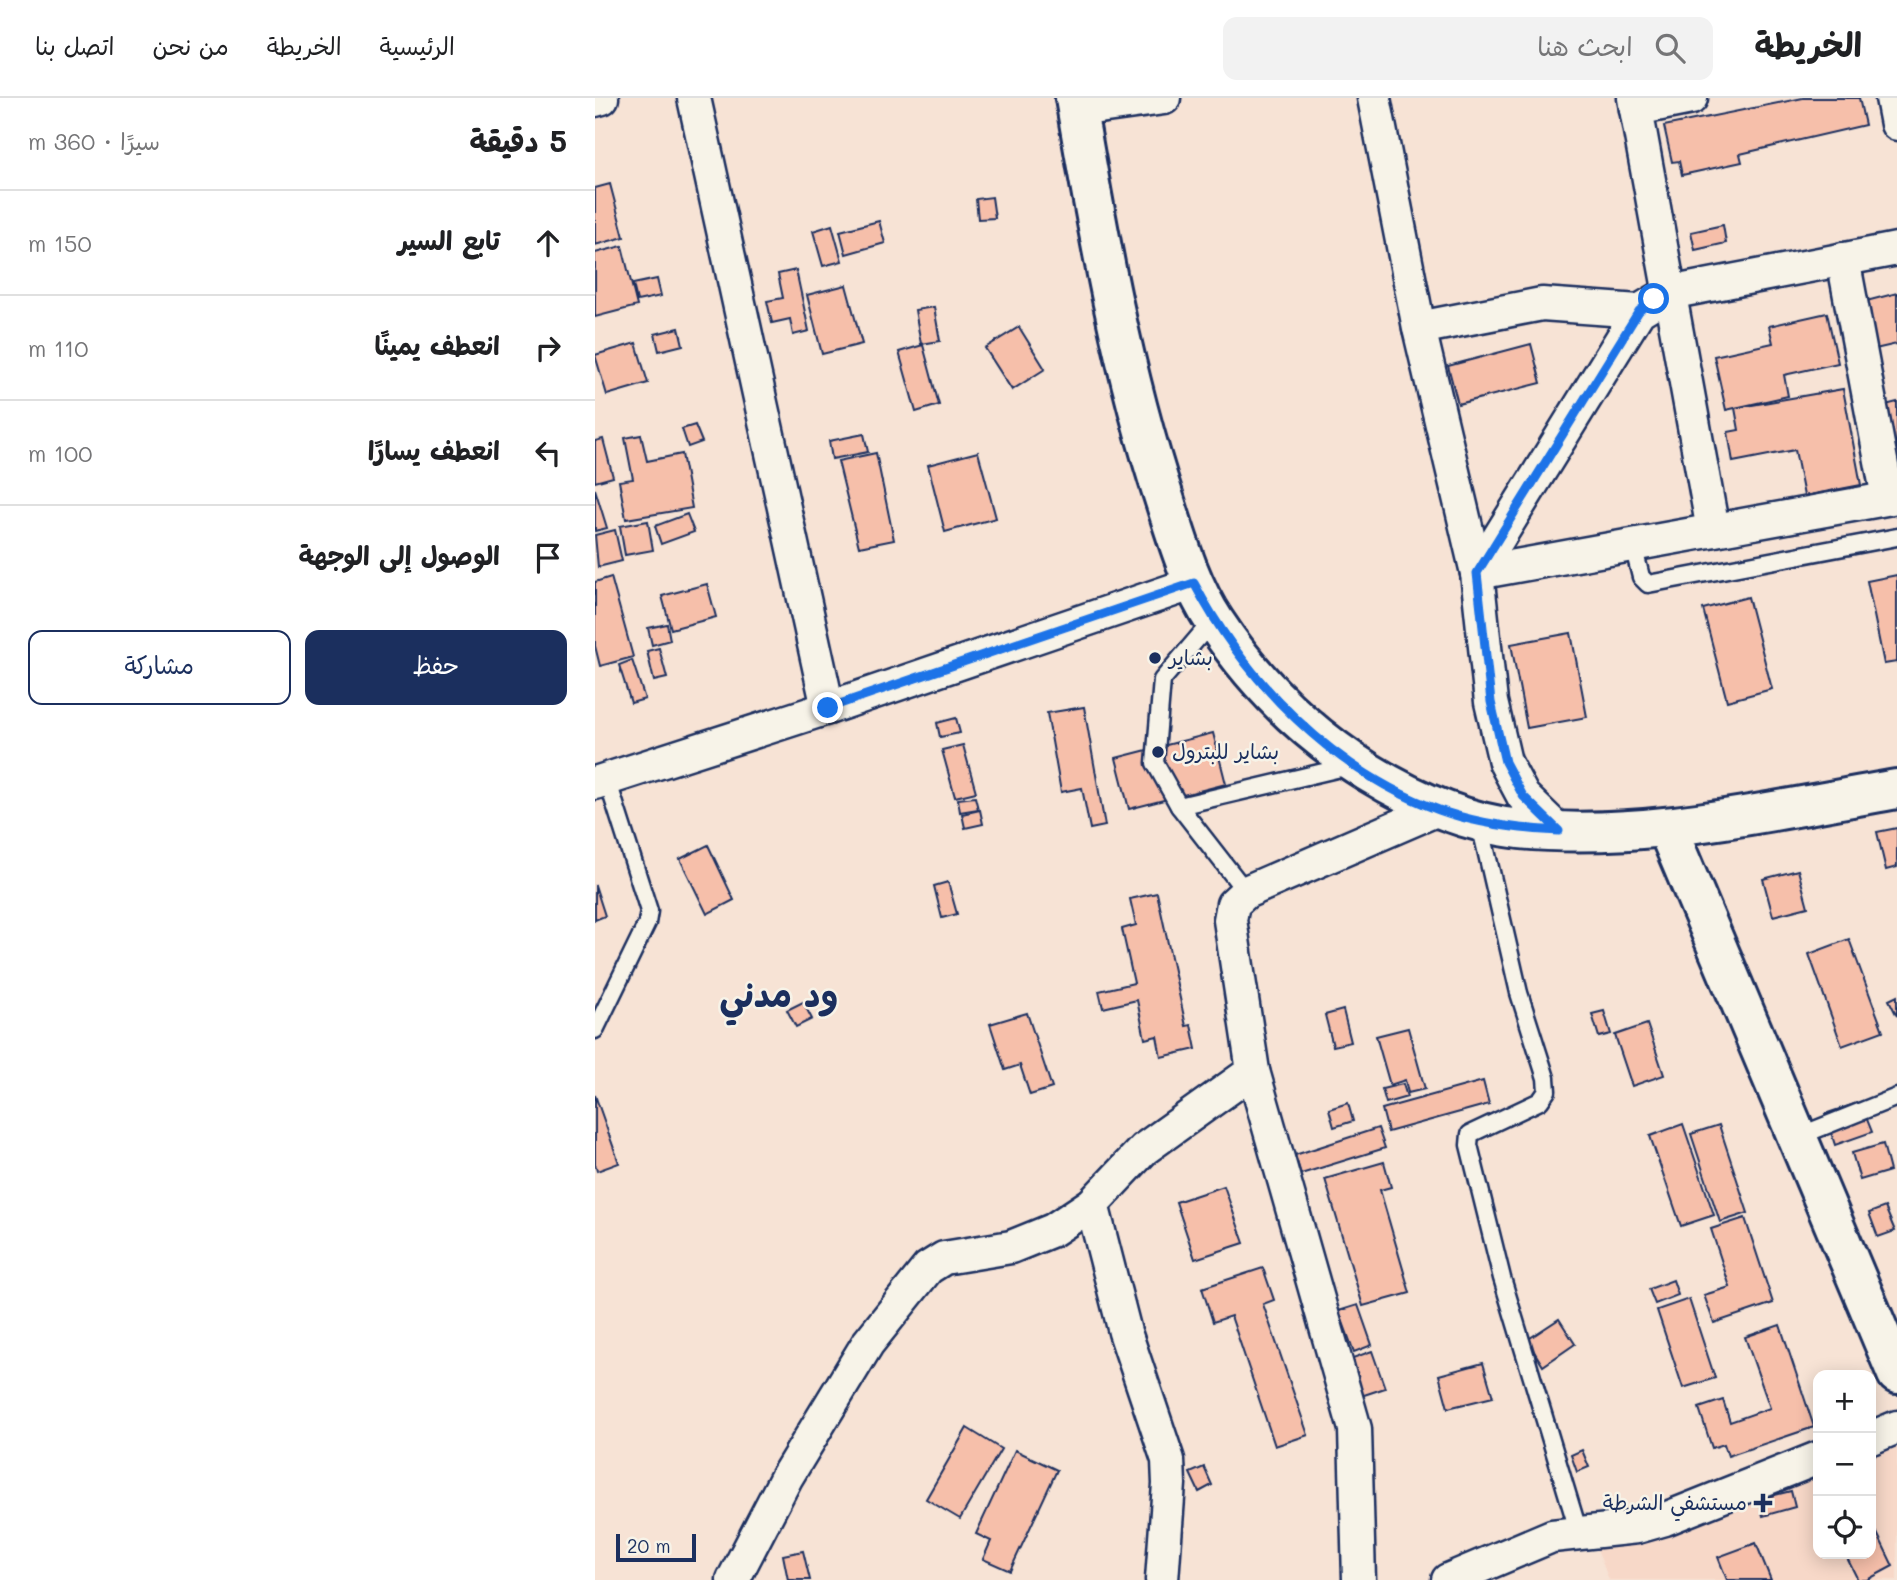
<!DOCTYPE html>
<html lang="ar">
<meta charset="utf-8">
<style>
body{margin:0;font-family:Mali,"Playpen Sans Arabic",sans-serif;background:#f2f2f2;color:#202124;direction:rtl}
.controls{position:absolute;right:21px;bottom:21px;display:grid;overflow:hidden;border-radius:14px;box-shadow:0 4px 18px #0003}
.controls button{width:63px;height:63px;display:grid;place-items:center;padding:0;border:0;border-bottom:2px solid #e0e0e0;background:#fff;color:#202124;font:35px sans-serif}
.scale{position:absolute;left:21px;bottom:18px;width:80px;box-sizing:border-box;padding-left:7px;border:4px solid #1b2f5e;border-top:0;font-size:19px;line-height:24px;white-space:nowrap;color:#1b2f5e;-webkit-text-stroke:5px #f7f3e8;paint-order:stroke}
.stop{position:absolute;width:21px;height:21px;margin:-16px;border:5px solid #1a73e8;border-radius:50%;background:#fff}
.stop.end{background:#1a73e8;border-color:#fff;box-shadow:0 2px 7px #0008}
.list{margin:0;padding:0;list-style:none}
h2{display:flex;justify-content:space-between;align-items:center;height:91px;margin:0;padding:0 28px;font-size:30px}
h2 small{font-size:23px;font-weight:400;color:#757577}
.list li{display:grid;grid-template-columns:46px 1fr auto;gap:21px;align-items:center;box-sizing:border-box;height:105px;padding:0 28px;border-top:2px solid #e0e0e0}
.list b{display:block;font-size:26px;white-space:nowrap}
.list em{font-size:23px;font-style:normal;color:#757577}
.actions{display:flex;gap:14px;padding:21px 28px}
.actions a{flex:1;padding:16px 0;border:2px solid #1b2f5e;border-radius:14px;text-align:center;font-size:24px;color:#1b2f5e}
.actions .main{background:#1b2f5e;color:#fff}
.icon{flex:none;width:38px;height:38px;fill:none;stroke:currentColor;stroke-width:2;stroke-linecap:round;stroke-linejoin:round}
.map{position:relative;flex:none;width:1302px;height:1482px;overflow:hidden;direction:ltr}
header{display:flex;align-items:center;gap:42px;box-sizing:border-box;height:98px;padding:0 35px;background:#fff;border-bottom:2px solid #e0e0e0}
header strong{font-size:33px}
nav{display:flex;gap:38px;margin-inline-start:auto;font-size:24px}
.search{width:490px;height:63px;background:#f2f2f2;display:flex;align-items:center;gap:18px;box-sizing:border-box;padding:0 24px;border-radius:14px;color:#757577;font-size:26px}
main{display:flex}
aside{flex:1;background:#fff}
.map>svg:first-child{display:block}
.built{fill:#f7d8c8}
.building{fill:#f6bfaa;stroke:#1b2f5e;stroke-width:2}
.lines{fill:none;stroke-linecap:round;stroke-linejoin:round}
.lane-casing{stroke:#1b2f5e;stroke-width:21}
.street-casing{stroke:#1b2f5e;stroke-width:37}
.secondary-casing{stroke:#1b2f5e;stroke-width:44}
.lane{stroke:#f7f3e8;stroke-width:16}
.street{stroke:#f7f3e8;stroke-width:32}
.secondary{stroke:#f7f3e8;stroke-width:38}
.route{stroke:#1a73e8;stroke-width:9}
.poi-dot{fill:#1b2f5e;stroke:#f7f3e8;stroke-width:2.5}
.labels{text-anchor:middle;stroke-width:5;stroke-linejoin:round;paint-order:stroke}
.poi-label{font-size:21px;fill:#1b2f5e;stroke:#f7f3e8;text-anchor:start}
.town-label{font-size:35px;font-weight:bold;fill:#1b2f5e;stroke:#f7f3e8}
</style>
<header>
<strong>الخريطة</strong>
<div class="search"><svg class="icon" aria-label="search" viewBox="0 0 24 24"><circle cx="10" cy="10" r="6"/><path d="M15 15l6 6"/></svg>ابحث هنا</div>
<nav><a>الرئيسية</a><a>الخريطة</a><a>من نحن</a><a>اتصل بنا</a></nav>
</header>
<main>
<div class="map">
<svg width="1302" height="1482" viewBox="0 0 1302 1482">
<rect width="100%" height="100%" fill="#f7e3d5"/>
<filter id="ink" filterUnits="userSpaceOnUse"><feTurbulence type="fractalNoise" baseFrequency=".0143" numOctaves="2"/><feDisplacementMap in="SourceGraphic" scale="14" xChannelSelector="R" yChannelSelector="G"/><feConvolveMatrix kernelMatrix="1 2 1 2 8 2 1 2 1" color-interpolation-filters="sRGB"/></filter>
<g filter="url(#ink)">
<path class="built" d="M1302,1328v154h-288l-12,-31 221,-92v97h53v-119z"/>
<g class="building">
<path d="M1208,0h56l6,27 -125,29 2,8 -60,13 -3,-14 -7,1 -8,-36z"/>
<path d="M15,86l14,53 -29,8v-57z"/>
<path d="M397,99l3,21 -17,1 -2,-20z"/>
<path d="M284,123l6,22 -39,11 -6,-23z"/>
<path d="M237,127l10,36 -19,5 -10,-35z"/>
<path d="M1128,127l3,18 -31,7 -4,-18z"/>
<path d="M27,148l15,60 -42,11v-64z"/>
<path d="M201,172l13,61 -16,4 -3,-16 -18,4 -5,-22 16,-3 -5,-24z"/>
<path d="M62,181l4,17 -24,5 -4,-17z"/>
<path d="M251,187l16,59 -40,10 -15,-59z"/>
<path d="M1302,195v51l-35,8 -11,-47z"/>
<path d="M339,209l6,34 -19,3 -6,-34z"/>
<path d="M1232,215l11,50 -54,12 4,21 -62,14 -12,-54 59,-13 -4,-17z"/>
<path d="M424,229l26,42 -33,21 -27,-42z"/>
<path d="M84,230l4,17 -24,6 -4,-17z"/>
<path d="M41,245l12,40 -41,12 -12,-40z"/>
<path d="M936,246l10,39 -83,21 -10,-38z"/>
<path d="M328,247l16,60 -23,7 -17,-60z"/>
<path d="M1248,291l18,96 -57,11 -9,-46 -62,12 -5,-30 11,-2 -4,-22z"/>
<path d="M1302,304v50l-10,3 -13,-47z"/>
<path d="M100,327l7,17 -14,5 -6,-18z"/>
<path d="M269,336l4,18 -36,7 -3,-18z"/>
<path d="M46,337l6,26 35,-7 10,54 -66,11 -7,-38 14,-2 -8,-41z"/>
<path d="M8,341l10,38 -18,5v-41z"/>
<path d="M383,354l18,66 -51,14 -17,-67z"/>
<path d="M281,355l18,87 -35,7 -21,-86z"/>
<path d="M0,391l12,39 -12,3z"/>
<path d="M92,416l7,18 -33,12 -6,-18z"/>
<path d="M53,423l5,29 -28,5 -5,-29z"/>
<path d="M20,432l7,31 -24,6 -3,-32z"/>
<path d="M1302,477v87l-13,2 -17,-83z"/>
<path d="M16,479l22,80 -33,9 -5,-20v-64z"/>
<path d="M112,486l9,33 -45,12 -9,-33z"/>
<path d="M1153,499l24,92 -45,12 -24,-92z"/>
<path d="M72,526l3,16 -18,5 -4,-17z"/>
<path d="M976,535l16,84 -60,11 -16,-84z"/>
<path d="M64,550l8,30 -13,3 -7,-30z"/>
<path d="M37,562l13,39 -14,4 -12,-38z"/>
<path d="M489,609l21,119 -15,3 -8,-41 -21,4 -14,-79z"/>
<path d="M361,620l4,15 -20,4 -3,-14z"/>
<path d="M618,635l13,51 -97,25 -13,-51z"/>
<path d="M368,647l13,47 -21,5 -13,-47z"/>
<path d="M380,699l3,12 -18,3 -2,-13z"/>
<path d="M385,712l3,14 -18,4 -3,-14z"/>
<path d="M1302,730v39l-11,3 -9,-38z"/>
<path d="M113,747l26,55 -27,14 -27,-55z"/>
<path d="M1203,772l10,37 -35,9 -10,-37z"/>
<path d="M353,784l9,32 -15,4 -8,-32z"/>
<path d="M0,787l10,31 -10,4z"/>
<path d="M562,795l29,133 5,-1 5,24 -35,8 -4,-21 -12,3 -8,-39 -34,8 -4,-17 35,-8 -12,-54 14,-4 -6,-26z"/>
<path d="M1254,841l34,92 -41,15 -33,-92z"/>
<path d="M1302,898v20l-8,-16z"/>
<path d="M208,904l9,17 -16,8 -9,-17z"/>
<path d="M748,912l8,32 -18,4 -8,-31z"/>
<path d="M1009,913l7,23 -12,3 -7,-23z"/>
<path d="M432,915l25,75 -22,7 -10,-30 -15,5 -15,-46z"/>
<path d="M1052,926l17,51 -32,11 -17,-51z"/>
<path d="M813,930l17,61 -17,4 -3,-13 -15,5 -14,-49z"/>
<path d="M888,983l6,23 -101,28 -6,-23z"/>
<path d="M808,986l4,13 -21,6 -4,-14z"/>
<path d="M0,997l24,68 -22,8 -2,-7z"/>
<path d="M1265,1004l12,30 -37,13 -10,-31z"/>
<path d="M753,1005l5,18 -19,6 -5,-18z"/>
<path d="M1088,1026l31,91 -33,11 -31,-90z"/>
<path d="M1124,1027l29,88 -28,9 -29,-88z"/>
<path d="M783,1030l7,20 -84,26 -6,-19z"/>
<path d="M1288,1046l7,27 -30,9 -8,-27z"/>
<path d="M789,1064l7,25 -11,3 30,103 -47,13 -38,-127z"/>
<path d="M629,1088l20,57 -49,16 -19,-57z"/>
<path d="M1290,1109l10,24 -17,6 -9,-24z"/>
<path d="M1150,1120l28,85 -59,20 -10,-28 26,-8 -19,-58z"/>
<path d="M668,1170l11,32 -11,4 45,131 -33,11 -44,-130 -18,6 -11,-34z"/>
<path d="M1078,1182l5,15 -23,9 -6,-15z"/>
<path d="M1094,1201l26,79 -32,10 -26,-78z"/>
<path d="M763,1207l14,40 -18,7 -15,-41z"/>
<path d="M964,1221l16,25 -32,22 -16,-26z"/>
<path d="M1185,1227l34,102 -86,29 -4,-12 -12,4 -13,-40 24,-8 7,22 40,-14 -25,-71z"/>
<path d="M777,1253l13,37 -36,12 -13,-36z"/>
<path d="M888,1265l10,34 -45,11 -9,-33z"/>
<path d="M372,1330l34,21 -41,70 -34,-20z"/>
<path d="M420,1352l42,20 -47,101 -27,-12 8,-18 -15,-7z"/>
<path d="M987,1352l7,17 -12,5 -6,-17z"/>
<path d="M609,1369l8,18 -13,7 -9,-19z"/>
<path d="M1196,1393l4,16 -32,9 -4,-17z"/>
<path d="M1282,1435l16,33 -26,14h-9l-13,-26h26v-18z"/>
<path d="M1161,1445l15,37h-44l-9,-23z"/>
<path d="M208,1453l7,29h-22l-5,-25z"/>
</g>
<g class="lines">
<defs>
<g id="lane">
<path d="M1038,447l8,32 7,7 249,-47"/>
<path d="M618,522l-51,60 -7,83 24,43 170,-40"/>
<path d="M584,708l67,86"/>
<path d="M885,726l39,169 27,85 1,13 -7,10 -70,33 -1,11 33,133 77,255"/>
<path d="M0,932l52,-107 2,-12 -42,-132"/>
<path d="M1202,1039l100,-40"/>
</g>
<g id="street">
<path d="M99,0l134,610"/>
<path d="M779,0l45,230 58,245 14,129 14,60 18,34 36,35"/>
<path d="M1039,0l79,432"/>
<path d="M1297,0l5,26"/>
<path d="M0,2l7,-2"/>
<path d="M1041,11l55,-11"/>
<path d="M482,12l87,-12"/>
<path d="M1248,161l45,239"/>
<path d="M824,230l123,-24 97,7"/>
<path d="M882,475l162,-262 30,-18 228,-44"/>
<path d="M882,475l420,-76"/>
<path d="M0,685l233,-75 366,-125"/>
<path d="M497,1106l33,128 43,128 1,24 -7,96"/>
<path d="M1276,1340l26,-11"/>
<path d="M138,1482l53,-102 82,-135 60,-75 16,-10 67,-11 42,-17 39,-26 52,-55 109,-78"/>
<path d="M764,1482l-4,-151 -102,-358 -23,-151 3,-16 13,-12 192,-83"/>
<path d="M853,1482l104,-44 85,-9 28,-8 153,-61"/>
</g>
<g id="secondary">
<path d="M480,0c23,135 47,272 90,403 13,41 26,85 50,121 40,61 91,111 153,150 47,29 97,51 152,57 127,12 253,-19 377,-40"/>
<path d="M1072,730l230,546"/>
</g>
</defs>
<use href="#lane" class="lane-casing"/>
<use href="#street" class="street-casing"/>
<use href="#secondary" class="secondary-casing"/>
<use href="#lane" class="lane"/>
<use href="#street" class="street"/>
<use href="#secondary" class="secondary"/>
</g>
</g>
<g class="lines" filter="url(#ink)">
<path class="route" d="M233,610l366,-125c52,99 139,188 245,227 39,14 79,19 120,21l-36,-35 -18,-34 -14,-60 -14,-129 162,-262 15,-12"/>
</g>
<g class="poi-dot">
<circle cx="560" cy="560" r="7"/>
<circle cx="563" cy="654" r="7"/>
<path d="M1164.5 1394.5h7v7h7v7h-7v7h-7v-7h-7v-7h7z"/>
</g>
<g class="labels">
<g class="poi-label">
<text x="574" y="567">بشاير</text>
<text x="577" y="661">بشاير للبترول</text>
<text x="1152" y="1412" text-anchor="end">مستشفي الشرطة</text>
</g>
<g class="town-label">
<text x="184" y="909">ود مدني</text>
</g>
</g>
</svg>
<div class="controls">
<button>+</button>
<button>−</button>
<button><svg class="icon" aria-label="locate" viewBox="0 0 24 24"><circle cx="12" cy="12" r="6"/><path d="M12 2v4M12 18v4M2 12h4M18 12h4"/></svg></button>
</div>
<div class="scale">20 m</div>
<div class="stop" style="left:1059px;top:201px"></div>
<div class="stop end" style="left:233px;top:610px"></div>
</div>
<aside>
<h2>5 دقيقة<small>سيرًا · 360 m</small></h2>
<ul class="list">
<li><svg class="icon" aria-label="ahead" viewBox="0 0 24 24"><path d="M12 20V5M6 11l6-6 6 6"/></svg><div><b>تابع السير</b></div><em>150 m</em></li>
<li><svg class="icon" aria-label="right" viewBox="0 0 24 24"><path d="M7 20v-9h11M14 6l5 5-5 5"/></svg><div><b>انعطف يمينًا</b></div><em>110 m</em></li>
<li><svg class="icon" aria-label="left" viewBox="0 0 24 24"><path d="M17 20v-9H6M10 6l-5 5 5 5"/></svg><div><b>انعطف يسارًا</b></div><em>100 m</em></li>
<li><svg class="icon" aria-label="arrive" viewBox="0 0 24 24"><path d="M6 21V4h12l-3 4 3 4H6"/></svg><div><b>الوصول إلى الوجهة</b></div></li>
</ul>
<div class="actions"><a class="main">حفظ</a><a>مشاركة</a></div>
</aside>
</main>
